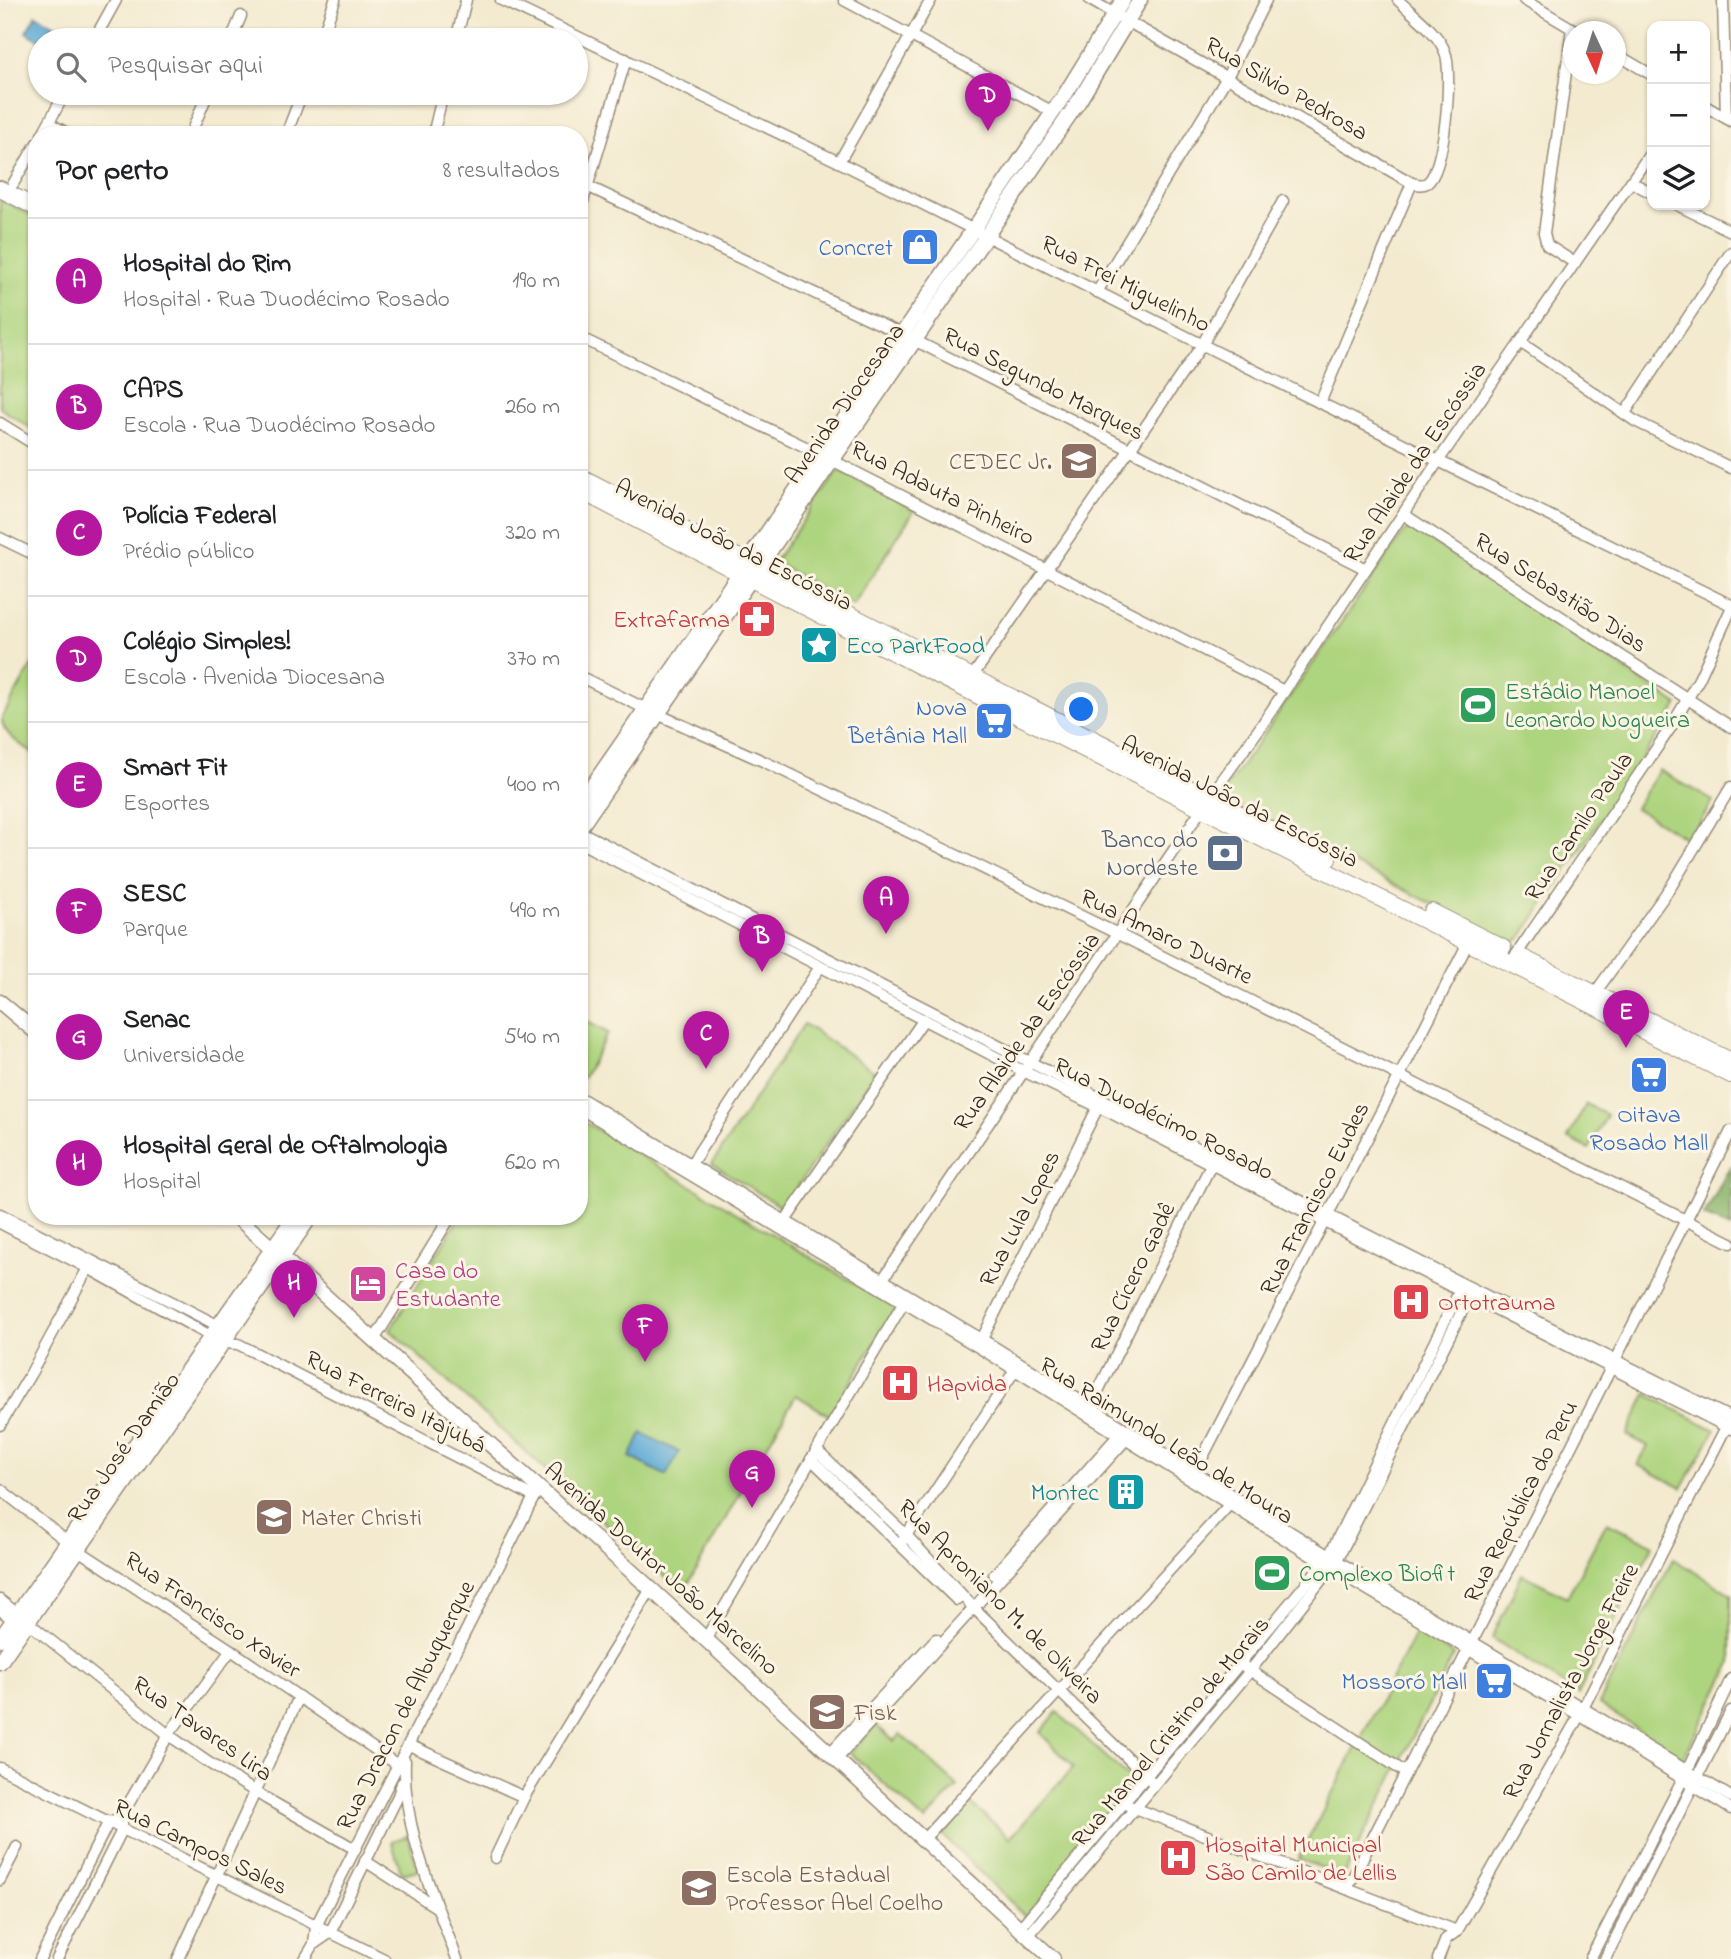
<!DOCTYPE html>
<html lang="pt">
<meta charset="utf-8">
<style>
body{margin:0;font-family:"Indie Flower",sans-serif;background:#f6f6f6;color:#202124}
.controls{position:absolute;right:21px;top:21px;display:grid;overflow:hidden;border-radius:14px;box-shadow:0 2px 5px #0004}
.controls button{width:63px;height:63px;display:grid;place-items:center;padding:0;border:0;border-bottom:2px solid #e0e0e0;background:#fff;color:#202124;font:35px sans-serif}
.compass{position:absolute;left:1563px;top:21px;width:63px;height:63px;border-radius:50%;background:#fff;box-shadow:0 2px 5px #0004;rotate:176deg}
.you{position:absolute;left:1082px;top:710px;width:24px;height:24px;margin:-18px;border:5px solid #fff;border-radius:50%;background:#1a73e8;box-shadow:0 0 0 10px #1a73e833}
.badge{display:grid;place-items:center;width:46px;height:46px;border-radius:50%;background:#b5179e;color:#fff;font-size:23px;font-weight:700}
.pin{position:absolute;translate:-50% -58px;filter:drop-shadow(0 2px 4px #0008)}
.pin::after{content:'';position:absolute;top:37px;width:24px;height:21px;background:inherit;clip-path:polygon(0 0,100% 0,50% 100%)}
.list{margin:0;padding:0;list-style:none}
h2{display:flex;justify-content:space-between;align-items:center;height:91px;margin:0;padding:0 28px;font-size:30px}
h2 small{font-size:23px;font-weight:400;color:#757577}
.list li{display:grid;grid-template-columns:46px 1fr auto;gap:21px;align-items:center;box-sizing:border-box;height:126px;padding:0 28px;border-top:2px solid #e0e0e0}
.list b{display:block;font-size:26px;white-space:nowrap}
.list p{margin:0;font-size:23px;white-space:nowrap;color:#757577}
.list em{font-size:23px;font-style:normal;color:#757577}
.icon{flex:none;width:38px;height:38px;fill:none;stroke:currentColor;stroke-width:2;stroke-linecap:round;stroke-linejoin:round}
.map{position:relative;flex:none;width:1731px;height:1959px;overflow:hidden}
.search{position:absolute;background:#fff;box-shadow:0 2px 5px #0004;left:28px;top:28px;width:560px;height:77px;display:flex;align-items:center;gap:18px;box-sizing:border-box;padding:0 24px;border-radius:38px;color:#757577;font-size:26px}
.panel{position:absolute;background:#fff;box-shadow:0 2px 5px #0004;left:28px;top:126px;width:560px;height:1099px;border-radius:28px}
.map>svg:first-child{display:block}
.green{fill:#add47e;stroke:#747f4e;stroke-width:2}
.forest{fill:#8ab66d;stroke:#627046;stroke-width:2}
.water{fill:#5aa8d4;stroke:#4a6979;stroke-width:2}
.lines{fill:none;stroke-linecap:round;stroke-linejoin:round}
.minor-casing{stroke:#978a76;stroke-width:13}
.tertiary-casing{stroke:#978a76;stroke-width:17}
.secondary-casing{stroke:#978a76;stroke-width:18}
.minor{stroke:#fff;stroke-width:10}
.tertiary{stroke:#fff;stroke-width:14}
.secondary{stroke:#fff;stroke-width:16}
.labels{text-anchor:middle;stroke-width:6;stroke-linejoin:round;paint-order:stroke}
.street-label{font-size:24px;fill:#3b2a1e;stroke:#fcf5e5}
.shop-label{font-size:24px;fill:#366cbe;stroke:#fcf5e5;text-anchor:end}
.education-label{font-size:24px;fill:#785e54;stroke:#fcf5e5;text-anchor:start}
.health-label{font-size:24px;fill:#be3a42;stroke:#fcf5e5;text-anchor:start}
.culture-label{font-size:24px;fill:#0d838f;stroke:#fcf5e5;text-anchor:start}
.leisure-label{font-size:24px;fill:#27864d;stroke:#fcf5e5;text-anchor:start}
.service-label{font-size:24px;fill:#4e5e75;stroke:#fcf5e5;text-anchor:end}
.hotel-label{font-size:24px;fill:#b23c85;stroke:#fcf5e5;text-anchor:start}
</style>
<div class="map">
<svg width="1731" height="1959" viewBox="0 0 1731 1959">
<rect width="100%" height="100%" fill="#fcf5e5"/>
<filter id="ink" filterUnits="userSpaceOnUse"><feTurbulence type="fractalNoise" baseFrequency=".0143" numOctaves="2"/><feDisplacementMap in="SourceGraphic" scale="14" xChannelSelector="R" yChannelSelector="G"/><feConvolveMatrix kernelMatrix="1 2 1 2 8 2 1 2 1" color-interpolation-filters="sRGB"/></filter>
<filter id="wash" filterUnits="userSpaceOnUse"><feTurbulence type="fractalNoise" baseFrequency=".00686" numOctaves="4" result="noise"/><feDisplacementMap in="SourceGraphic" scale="28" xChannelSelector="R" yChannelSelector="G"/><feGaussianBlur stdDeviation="1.57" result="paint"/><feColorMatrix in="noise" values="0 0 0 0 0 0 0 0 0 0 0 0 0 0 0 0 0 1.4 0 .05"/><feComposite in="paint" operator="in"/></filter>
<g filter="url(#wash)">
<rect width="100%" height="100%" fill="#f3eacf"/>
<g class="green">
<path d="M0,199l37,19v214l-37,-24z"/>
<path d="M839,470l75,41 -61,95 -79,-44z"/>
<path d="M1410,529l7,2 261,174 -158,234 -5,3h-8l-273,-139c-6,-4 -8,-6 -9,-13l179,-258z"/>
<path d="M37,657v99c-12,-9 -37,-22 -35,-39z"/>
<path d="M1659,770l54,31 -24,39 -54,-32z"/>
<path d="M582,1019l26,14 -24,44 -5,-2v-50z"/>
<path d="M804,1024l71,48 -92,136 -71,-44z"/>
<path d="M1586,1104l21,11 -18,34 -21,-11z"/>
<path d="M579,1119l317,189 -66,108 -34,-21 -113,198 -293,-263 70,-114h119z"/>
<path d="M1646,1394l69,36 -33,58 -44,-23 10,-19 -21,-11z"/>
<path d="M1607,1522l46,23 -75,149 -86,-56 30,-64 45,23z"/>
<path d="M1673,1559l58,35v70l-48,95 -84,-55z"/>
<path d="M1416,1632l38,23 -111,221 -45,-17z"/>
<path d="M1057,1712l81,74 -112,131 -84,-82 29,-32 39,35 64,-71 -34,-34z"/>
<path d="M876,1725l18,16 6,-7 58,52 -33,35 -75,-68z"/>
<path d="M408,1836l10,34 -16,4 -11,-33z"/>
</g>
<path class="forest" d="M1731,1165v63l-27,-12z"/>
<g class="water">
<path d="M36,15l34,19 -4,6h-26l-14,-8z"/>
<path d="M642,1433l37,19 -13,24 -36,-19z"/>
</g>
</g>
<g filter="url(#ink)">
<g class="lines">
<defs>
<g id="minor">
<path d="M501,0l338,162 382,192 510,251"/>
<path d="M844,0l209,112"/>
<path d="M1090,0l322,183c5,1 10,3 15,0 18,-12 26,-113 18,-131 -8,-21 -32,-37 -47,-52"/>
<path d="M1524,0l54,32"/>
<path d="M1723,0l3,118"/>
<path d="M1572,28l-28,205 3,12 28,18"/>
<path d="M94,40l22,-40"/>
<path d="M231,40l10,-24"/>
<path d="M321,40l14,-40"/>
<path d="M456,40l10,-40"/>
<path d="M1616,54l36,21"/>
<path d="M1705,106l26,15"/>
<path d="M49,123l21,12"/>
<path d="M42,135l23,-42"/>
<path d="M190,135l18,-42"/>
<path d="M286,135l16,-42"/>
<path d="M433,135l10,-42"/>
<path d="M839,162l92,-162"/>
<path d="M1631,182l21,11"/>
<path d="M13,184l24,-41"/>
<path d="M587,186l329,155 450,228"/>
<path d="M1677,205l54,26"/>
<path d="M579,214l47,-155"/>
<path d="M1097,292l129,-213 40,-79"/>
<path d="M579,337l241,117 464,237"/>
<path d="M1520,342l115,79 96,47"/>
<path d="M1320,403l92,-220"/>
<path d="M1625,413l106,-161"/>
<path d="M0,423l37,23"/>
<path d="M1403,514l328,213"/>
<path d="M0,538l37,18"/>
<path d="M579,676l67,33 119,53 353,172 613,309"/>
<path d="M972,677l230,-332 81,-144"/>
<path d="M1210,797l49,-68 180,-269 213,-309"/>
<path d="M579,831l884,453 268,134"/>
<path d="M579,842l444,229 88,42 620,316"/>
<path d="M1516,955l155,-228 28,-48 32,-70"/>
<path d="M1595,993l77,-108 59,-98"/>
<path d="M579,1097l409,246 341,213 402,241"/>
<path d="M579,1108l404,242 348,218 268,159 132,82"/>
<path d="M691,1164l129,-197"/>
<path d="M0,1214l225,115"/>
<path d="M785,1221l139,-202"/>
<path d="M0,1223l88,45 135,75 15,1 296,153"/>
<path d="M883,1279l320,-472"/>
<path d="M374,1340l77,-124"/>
<path d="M979,1345l119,-238"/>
<path d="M1090,1407l121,-242"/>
<path d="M0,1425l31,-52 57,-105"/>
<path d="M816,1450l90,85 68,73 176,172"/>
<path d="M811,1459l146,141"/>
<path d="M1195,1472l273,-529"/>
<path d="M0,1489l78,61 153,100 171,118"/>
<path d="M903,1540l112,-170"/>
<path d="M994,1575l129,-145"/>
<path d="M0,1600l170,136 39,27 58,36 88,50"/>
<path d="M0,1610l19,14"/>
<path d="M705,1640l202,-343"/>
<path d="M1245,1667l161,106"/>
<path d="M409,1745l115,52"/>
<path d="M830,1753l106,-114"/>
<path d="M837,1759l294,-325"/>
<path d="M405,1761c-3,68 29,135 52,198"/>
<path d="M0,1768l384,191"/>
<path d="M1129,1806l328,125"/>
<path d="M923,1840l306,-335"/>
<path d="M495,1858l29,-61 127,-208"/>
<path d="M365,1861l71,46"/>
<path d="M0,1880l17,-33"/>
<path d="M1347,1889l384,-758"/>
<path d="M1020,1928l309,-372 133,-270"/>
<path d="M1028,1936l222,-265 87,-111 135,-269"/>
<path d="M314,1944l16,-11 68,-137 4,-13"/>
<path d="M40,1959l68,-136 6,-3"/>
<path d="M57,1959l65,-129v-15l47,-81 62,-84"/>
<path d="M178,1959l121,-262"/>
<path d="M305,1959l9,-15 2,-18 220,-433"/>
<path d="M1438,1959l8,-20 11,-8 122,-215 150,-295"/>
<path d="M1590,1959l93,-180 48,-100"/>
<path d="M1605,1959l126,-248"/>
</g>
<g id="tertiary">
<path d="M579,805l169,-244 318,-468 57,-93"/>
<path d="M579,829l500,-728 61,-101"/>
<path d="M0,1002l37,31"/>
<path d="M236,1216l415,373 402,370"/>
<path d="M0,1639l295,-423"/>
<path d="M0,1662l311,-446"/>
</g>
<g id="secondary">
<path d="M0,189l37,19"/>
<path d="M579,476l749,383"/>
<path d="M579,490l360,186 792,399"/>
<path d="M1432,912l71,36"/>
<path d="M1523,958l208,103"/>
</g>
</defs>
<use href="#minor" class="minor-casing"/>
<use href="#tertiary" class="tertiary-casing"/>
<use href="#secondary" class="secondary-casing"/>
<use href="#minor" class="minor"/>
<use href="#tertiary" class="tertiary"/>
<use href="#secondary" class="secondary"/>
</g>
</g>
<defs>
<symbol id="shop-square" viewBox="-11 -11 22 22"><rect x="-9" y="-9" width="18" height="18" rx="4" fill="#3f7fe0" stroke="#fcf5e5"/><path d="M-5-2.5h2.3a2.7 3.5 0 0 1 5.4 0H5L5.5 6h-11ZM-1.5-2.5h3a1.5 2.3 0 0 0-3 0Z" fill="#fff"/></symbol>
<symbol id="school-square" viewBox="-11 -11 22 22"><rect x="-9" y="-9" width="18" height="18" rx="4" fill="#8d6e63" stroke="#fcf5e5"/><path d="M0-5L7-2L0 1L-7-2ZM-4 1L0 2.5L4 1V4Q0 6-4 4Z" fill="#fff"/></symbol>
<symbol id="pharmacy-square" viewBox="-11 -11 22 22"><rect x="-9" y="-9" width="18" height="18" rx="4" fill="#e0444e" stroke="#fcf5e5"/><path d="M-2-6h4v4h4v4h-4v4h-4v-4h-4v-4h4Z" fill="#fff"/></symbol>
<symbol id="sight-square" viewBox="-11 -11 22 22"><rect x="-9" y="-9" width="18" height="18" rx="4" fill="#0f9aa8" stroke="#fcf5e5"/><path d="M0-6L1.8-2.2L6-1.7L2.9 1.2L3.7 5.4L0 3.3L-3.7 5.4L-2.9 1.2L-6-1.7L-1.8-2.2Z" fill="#fff"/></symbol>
<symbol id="stadium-square" viewBox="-11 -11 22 22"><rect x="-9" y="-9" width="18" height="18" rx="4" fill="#2e9e5b" stroke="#fcf5e5"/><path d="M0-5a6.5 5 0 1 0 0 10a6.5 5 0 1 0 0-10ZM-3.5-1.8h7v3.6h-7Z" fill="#fff"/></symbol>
<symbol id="supermarket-square" viewBox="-11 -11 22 22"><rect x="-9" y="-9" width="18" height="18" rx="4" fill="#3f7fe0" stroke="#fcf5e5"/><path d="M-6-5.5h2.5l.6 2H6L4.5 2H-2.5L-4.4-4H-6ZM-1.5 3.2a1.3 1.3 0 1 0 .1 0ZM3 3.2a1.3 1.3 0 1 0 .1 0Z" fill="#fff"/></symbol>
<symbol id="bank-square" viewBox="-11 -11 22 22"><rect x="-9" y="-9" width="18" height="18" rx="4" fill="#5c6f8a" stroke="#fcf5e5"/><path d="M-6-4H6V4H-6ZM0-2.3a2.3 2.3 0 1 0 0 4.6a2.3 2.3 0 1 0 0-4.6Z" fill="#fff"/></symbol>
<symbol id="hotel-square" viewBox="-11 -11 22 22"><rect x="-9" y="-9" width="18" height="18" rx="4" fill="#d1479c" stroke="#fcf5e5"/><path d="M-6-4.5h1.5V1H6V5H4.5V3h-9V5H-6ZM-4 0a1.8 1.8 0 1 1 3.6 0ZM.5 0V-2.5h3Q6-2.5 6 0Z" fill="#fff"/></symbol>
<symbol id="hospital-square" viewBox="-11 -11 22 22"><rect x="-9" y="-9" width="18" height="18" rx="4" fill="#e0444e" stroke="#fcf5e5"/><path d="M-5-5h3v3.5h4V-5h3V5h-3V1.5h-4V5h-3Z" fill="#fff"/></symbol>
<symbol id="building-square" viewBox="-11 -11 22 22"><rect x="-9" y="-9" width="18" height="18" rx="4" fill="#0f9aa8" stroke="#fcf5e5"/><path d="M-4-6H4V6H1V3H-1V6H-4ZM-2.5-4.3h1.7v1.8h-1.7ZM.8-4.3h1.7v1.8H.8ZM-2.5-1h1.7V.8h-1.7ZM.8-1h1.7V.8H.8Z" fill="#fff"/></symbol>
<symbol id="university-square" viewBox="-11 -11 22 22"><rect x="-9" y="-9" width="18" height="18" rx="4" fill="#8d6e63" stroke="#fcf5e5"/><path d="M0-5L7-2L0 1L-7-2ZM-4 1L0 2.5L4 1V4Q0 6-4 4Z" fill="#fff"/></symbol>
</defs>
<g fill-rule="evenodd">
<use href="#shop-square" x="898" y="225" width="44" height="44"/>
<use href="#school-square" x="1057" y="439" width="44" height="44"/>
<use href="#pharmacy-square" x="735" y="597" width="44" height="44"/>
<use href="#sight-square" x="797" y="623" width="44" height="44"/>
<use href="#stadium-square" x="1456" y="683" width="44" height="44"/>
<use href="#supermarket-square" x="972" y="699" width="44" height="44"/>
<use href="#bank-square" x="1203" y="831" width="44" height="44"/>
<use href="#supermarket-square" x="1627" y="1053" width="44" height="44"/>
<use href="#hotel-square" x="346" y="1262" width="44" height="44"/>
<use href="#hospital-square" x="1389" y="1280" width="44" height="44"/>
<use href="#hospital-square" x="878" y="1361" width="44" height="44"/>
<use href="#building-square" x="1104" y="1470" width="44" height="44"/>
<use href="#university-square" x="252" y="1495" width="44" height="44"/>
<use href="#stadium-square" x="1250" y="1551" width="44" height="44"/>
<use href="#supermarket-square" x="1472" y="1659" width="44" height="44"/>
<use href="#school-square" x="805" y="1690" width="44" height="44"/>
<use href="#hospital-square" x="1156" y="1836" width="44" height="44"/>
<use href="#school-square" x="677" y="1866" width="44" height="44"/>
</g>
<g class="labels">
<g class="street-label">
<text transform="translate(1287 88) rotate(30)" y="8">Rua Silvio Pedrosa</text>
<text transform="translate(1126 283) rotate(27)" y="8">Rua Frei Miguelinho</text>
<text transform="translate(1044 383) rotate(27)" y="8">Rua Segundo Marques</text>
<text transform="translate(844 403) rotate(-55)" y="8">Avenida Diocesana</text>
<text transform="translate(1414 462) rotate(-56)" y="8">Rua Alaide da Escóssia</text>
<text transform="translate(943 492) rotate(27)" y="8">Rua Adauta Pinheiro</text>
<text transform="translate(734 544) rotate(27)" y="8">Avenida João da Escóssia</text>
<text transform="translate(1561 592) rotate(33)" y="8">Rua Sebastião Dias</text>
<text transform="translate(1240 801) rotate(27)" y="8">Avenida João da Escóssia</text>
<text transform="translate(1578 826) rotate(-56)" y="8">Rua Camilo Paula</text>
<text transform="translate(1167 936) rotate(26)" y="8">Rua Amaro Duarte</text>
<text transform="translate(1026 1031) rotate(-55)" y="8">Rua Alaide da Escóssia</text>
<text transform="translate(1164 1118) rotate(27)" y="8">Rua Duodécimo Rosado</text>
<text transform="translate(1314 1198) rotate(-63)" y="8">Rua Francisco Eudes</text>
<text transform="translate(1019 1218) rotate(-63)" y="8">Rua Lula Lopes</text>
<text transform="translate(1132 1277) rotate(-64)" y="8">Rua Cícero Gadê</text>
<text transform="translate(396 1401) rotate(27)" y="8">Rua Ferreira Itajubá</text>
<text transform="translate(1167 1440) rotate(32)" y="8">Rua Raimundo Leão de Moura</text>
<text transform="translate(123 1447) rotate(-55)" y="8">Rua José Damião</text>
<text transform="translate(1520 1501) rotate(-63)" y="8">Rua República do Peru</text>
<text transform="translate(662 1568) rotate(42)" y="8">Avenida Doutor João Marcelino</text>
<text transform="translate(1001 1601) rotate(45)" y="8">Rua Aproniano M. de Oliveira</text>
<text transform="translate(213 1614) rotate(34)" y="8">Rua Francisco Xavier</text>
<text transform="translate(1570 1681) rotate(-62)" y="8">Rua Jornalista Jorge Freire</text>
<text transform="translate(405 1705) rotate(-63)" y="8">Rua Dracon de Albuquerque</text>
<text transform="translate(203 1728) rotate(35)" y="8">Rua Tavares Lira</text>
<text transform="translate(1170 1731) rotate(-50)" y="8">Rua Manoel Cristino de Morais</text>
<text transform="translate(201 1846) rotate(26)" y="8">Rua Campos Sales</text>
</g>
<g class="shop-label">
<text x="893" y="255">Concret</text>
<text x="967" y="715">Nova<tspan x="967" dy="28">Betânia Mall</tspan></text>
<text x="1649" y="1122" text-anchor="middle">Oitava<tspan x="1649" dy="28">Rosado Mall</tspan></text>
<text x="1467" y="1689">Mossoró Mall</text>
</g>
<g class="education-label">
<text x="1052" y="469" text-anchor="end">CEDEC Jr.</text>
<text x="301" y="1525">Mater Christi</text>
<text x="854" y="1720">Fisk</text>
<text x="726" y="1882">Escola Estadual<tspan x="726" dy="28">Professor Abel Coelho</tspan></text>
</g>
<g class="health-label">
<text x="730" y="627" text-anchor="end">Extrafarma</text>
<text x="1438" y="1310">Ortotrauma</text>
<text x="927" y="1391">Hapvida</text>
<text x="1205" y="1852">Hospital Municipal<tspan x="1205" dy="28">São Camilo de Lellis</tspan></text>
</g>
<g class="culture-label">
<text x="846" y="653">Eco ParkFood</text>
<text x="1099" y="1500" text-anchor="end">Montec</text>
</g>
<g class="leisure-label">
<text x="1505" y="699">Estádio Manoel<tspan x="1505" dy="28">Leonardo Nogueira</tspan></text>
<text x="1299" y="1581">Complexo Biofit</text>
</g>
<g class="service-label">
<text x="1198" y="847">Banco do<tspan x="1198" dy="28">Nordeste</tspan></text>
</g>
<g class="hotel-label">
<text x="395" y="1278">Casa do<tspan x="395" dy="28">Estudante</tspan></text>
</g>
</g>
</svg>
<div class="controls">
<button>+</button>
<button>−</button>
<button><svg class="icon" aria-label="layers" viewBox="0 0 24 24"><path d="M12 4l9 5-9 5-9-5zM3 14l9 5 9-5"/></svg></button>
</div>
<svg class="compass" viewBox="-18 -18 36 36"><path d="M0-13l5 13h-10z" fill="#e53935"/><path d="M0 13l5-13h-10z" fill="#757577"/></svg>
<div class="you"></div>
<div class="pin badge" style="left:886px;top:934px">A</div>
<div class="pin badge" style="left:762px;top:972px">B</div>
<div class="pin badge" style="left:706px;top:1069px">C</div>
<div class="pin badge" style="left:988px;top:131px">D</div>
<div class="pin badge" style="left:1626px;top:1048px">E</div>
<div class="pin badge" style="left:645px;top:1362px">F</div>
<div class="pin badge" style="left:752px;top:1508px">G</div>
<div class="pin badge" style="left:294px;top:1318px">H</div>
<div class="search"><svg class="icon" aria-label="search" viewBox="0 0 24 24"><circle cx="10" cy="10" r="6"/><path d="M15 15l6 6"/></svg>Pesquisar aqui</div>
<section class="panel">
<h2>Por perto<small>8 resultados</small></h2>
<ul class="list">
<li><span class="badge">A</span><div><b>Hospital do Rim</b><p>Hospital · Rua Duodécimo Rosado</p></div><em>190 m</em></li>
<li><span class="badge">B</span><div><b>CAPS</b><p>Escola · Rua Duodécimo Rosado</p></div><em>260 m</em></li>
<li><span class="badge">C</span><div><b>Polícia Federal</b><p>Prédio público</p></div><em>320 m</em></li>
<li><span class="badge">D</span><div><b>Colégio Simples!</b><p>Escola · Avenida Diocesana</p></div><em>370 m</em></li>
<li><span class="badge">E</span><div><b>Smart Fit</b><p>Esportes</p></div><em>400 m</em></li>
<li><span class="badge">F</span><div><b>SESC</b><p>Parque</p></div><em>490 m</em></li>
<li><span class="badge">G</span><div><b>Senac</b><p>Universidade</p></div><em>540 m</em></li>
<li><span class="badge">H</span><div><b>Hospital Geral de Oftalmologia</b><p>Hospital</p></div><em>620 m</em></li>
</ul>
</section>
</div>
